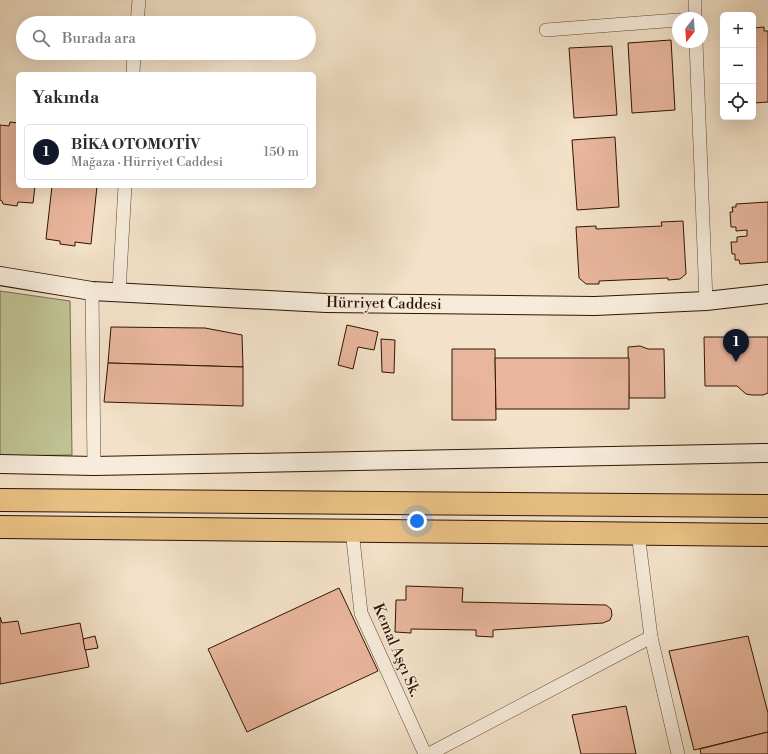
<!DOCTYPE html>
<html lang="tr">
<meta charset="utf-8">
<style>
body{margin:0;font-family:"Libre Bodoni",serif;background:#f7f7f7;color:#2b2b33}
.controls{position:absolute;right:12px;top:12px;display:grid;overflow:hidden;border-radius:6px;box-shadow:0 4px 16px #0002}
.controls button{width:36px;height:36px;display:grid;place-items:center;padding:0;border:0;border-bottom:1px solid #e1e1e2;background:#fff;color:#2b2b33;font:20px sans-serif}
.compass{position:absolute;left:672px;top:12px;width:36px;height:36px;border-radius:50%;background:#fff;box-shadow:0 4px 16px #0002;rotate:197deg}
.you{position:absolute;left:417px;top:521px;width:14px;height:14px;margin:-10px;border:3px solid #fff;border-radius:50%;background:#1a73e8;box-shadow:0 0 0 6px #1a73e833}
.badge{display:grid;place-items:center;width:26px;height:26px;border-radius:50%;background:#111827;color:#fff;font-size:13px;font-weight:700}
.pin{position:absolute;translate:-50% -33px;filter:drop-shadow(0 1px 2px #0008)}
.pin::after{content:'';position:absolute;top:21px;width:14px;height:12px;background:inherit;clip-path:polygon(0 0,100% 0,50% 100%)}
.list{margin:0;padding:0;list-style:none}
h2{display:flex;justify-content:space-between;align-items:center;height:52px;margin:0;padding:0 16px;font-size:17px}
h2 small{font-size:13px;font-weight:400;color:#7c7c81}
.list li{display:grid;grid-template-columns:26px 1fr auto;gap:12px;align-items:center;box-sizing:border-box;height:56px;margin:0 8px 8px;padding:0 8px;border:1px solid #e1e1e2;border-radius:6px}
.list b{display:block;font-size:15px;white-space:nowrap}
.list p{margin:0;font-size:13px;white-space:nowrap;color:#7c7c81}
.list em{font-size:13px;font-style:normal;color:#7c7c81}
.icon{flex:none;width:22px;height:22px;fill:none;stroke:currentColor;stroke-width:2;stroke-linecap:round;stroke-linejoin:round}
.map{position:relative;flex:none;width:768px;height:754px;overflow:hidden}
.search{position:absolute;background:#fff;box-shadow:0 4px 16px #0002;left:16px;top:16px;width:300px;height:44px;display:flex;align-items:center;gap:10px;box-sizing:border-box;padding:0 14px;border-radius:22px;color:#7c7c81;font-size:15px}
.panel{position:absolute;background:#fff;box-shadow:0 4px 16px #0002;left:16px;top:72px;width:300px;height:116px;border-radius:6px}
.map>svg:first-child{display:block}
.green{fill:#bfc293;stroke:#776b4a}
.building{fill:#e9b69d;stroke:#2f1400}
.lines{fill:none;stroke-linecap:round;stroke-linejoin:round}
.street-casing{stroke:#604832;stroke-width:14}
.secondary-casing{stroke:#2f1400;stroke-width:20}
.highway-casing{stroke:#2f1400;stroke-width:24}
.street{stroke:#f7ecdc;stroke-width:13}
.secondary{stroke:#f7ecdc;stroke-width:18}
.highway{stroke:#eac184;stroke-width:22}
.labels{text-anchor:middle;stroke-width:3;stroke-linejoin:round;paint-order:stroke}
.street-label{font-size:15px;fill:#2f1400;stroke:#f7ecdc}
</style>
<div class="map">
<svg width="768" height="754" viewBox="0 0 768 754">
<rect width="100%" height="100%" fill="#f3e2c9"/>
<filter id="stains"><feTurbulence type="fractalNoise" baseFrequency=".005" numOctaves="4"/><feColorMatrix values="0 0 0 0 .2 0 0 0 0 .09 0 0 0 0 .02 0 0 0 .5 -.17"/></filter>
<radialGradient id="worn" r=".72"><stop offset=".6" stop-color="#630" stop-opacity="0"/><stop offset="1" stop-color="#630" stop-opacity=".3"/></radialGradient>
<path class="green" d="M0,291l70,10 2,154 -72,1z"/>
<g class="building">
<path d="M764,27v4h4v71l-15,1v-75z"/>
<path d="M671,40l4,70 -43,3 -4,-70z"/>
<path d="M612,46l5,69 -43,3 -5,-70z"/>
<path d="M10,122l8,1v63h17l-2,17 -15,-1 -1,4 -14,-2 -1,-3 -2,-1v-75l9,1z"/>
<path d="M615,137l4,70 -42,3 -5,-70z"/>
<path d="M52,186h45l-6,58 -16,-2v4l-15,-2v-3l-14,-2z"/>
<path d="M768,202v60l-28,2 -1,-4h-4v-6h-3l-1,-12h6v-5l10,-1v-6l-11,1v-4h-5l-1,-15h3l-1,-5h4v-3z"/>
<path d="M683,221l3,53 -6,5 -12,1v-2l-69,3v3h-13l-7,-6 -3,-51 20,-1v3l66,-3 -1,-4z"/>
<path d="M347,325l31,7 -4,18 -16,-3 -5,22 -15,-4z"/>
<path d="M111,327l94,1 37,7 1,32 -135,-4z"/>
<path d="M704,337h64v56l-5,2h-11l-6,-1 -9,-8h-32z"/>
<path d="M381,339l14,1 -1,33 -12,-1z"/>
<path d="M640,346l8,3h16l1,49h-36l-1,-51z"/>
<path d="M452,349h43l1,71h-44z"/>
<path d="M495,358h134v51h-133z"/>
<path d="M108,363l135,4v39l-139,-4z"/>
<path d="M406,586l57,2 -1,14 144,3 5,4 1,6 -2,5 -7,3 -110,7v7l-17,-1v-6l-65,-1v4l-16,-1 1,-32h10z"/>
<path d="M339,588l39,83 -131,61 -39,-83z"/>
<path d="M0,617l2,6 16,-2 3,13 59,-11 9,44 -89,17z"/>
<path d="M95,636l3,12 -13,2 -2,-11z"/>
<path d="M748,636l20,77v19l-74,18 -25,-99z"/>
<path d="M626,706l10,48h-55l-9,-39z"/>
<path d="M768,732v22h-67l-1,-5z"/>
</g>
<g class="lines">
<defs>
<g id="street">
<path d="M695,0v18"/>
<path d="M137,23l2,-23"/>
<path d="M546,30l132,-10"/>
<path d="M696,42l10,259"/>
<path d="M133,74l1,-21"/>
<path d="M92,291l2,175"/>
<path d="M119,292l6,-106"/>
<path d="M352,530l9,83 64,141"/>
<path d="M638,533l13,104 27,117"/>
<path d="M429,754l222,-117"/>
</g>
<g id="secondary">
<path d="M0,276l92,15 234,12 269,3 111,-5 62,-7"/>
<path d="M0,464l94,2 674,-13"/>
</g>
<g id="highway">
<path d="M0,500l768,6"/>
<path d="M0,527l768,8"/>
</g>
</defs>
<use href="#street" class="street-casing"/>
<use href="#secondary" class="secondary-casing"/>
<use href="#highway" class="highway-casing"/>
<use href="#street" class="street"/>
<use href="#secondary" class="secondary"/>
<use href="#highway" class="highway"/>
</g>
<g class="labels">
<g class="street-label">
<text transform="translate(384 303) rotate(1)" y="5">Hürriyet Caddesi</text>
<text transform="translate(397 650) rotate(67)" y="5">Kemal Aşçı Sk.</text>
</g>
</g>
<rect width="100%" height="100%" filter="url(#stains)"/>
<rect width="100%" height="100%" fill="url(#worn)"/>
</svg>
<div class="controls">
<button>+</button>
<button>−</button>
<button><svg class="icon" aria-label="locate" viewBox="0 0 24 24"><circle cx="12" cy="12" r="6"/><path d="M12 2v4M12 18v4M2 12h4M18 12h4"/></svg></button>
</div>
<svg class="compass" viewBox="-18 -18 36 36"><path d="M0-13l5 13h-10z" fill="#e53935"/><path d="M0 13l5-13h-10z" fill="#7c7c81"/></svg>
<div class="you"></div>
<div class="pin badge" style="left:736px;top:362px">1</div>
<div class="search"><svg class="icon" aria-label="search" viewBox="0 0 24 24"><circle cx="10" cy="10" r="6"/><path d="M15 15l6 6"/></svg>Burada ara</div>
<section class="panel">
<h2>Yakında<small></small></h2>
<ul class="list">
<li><span class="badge">1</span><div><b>BİKA OTOMOTİV</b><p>Mağaza · Hürriyet Caddesi</p></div><em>150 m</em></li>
</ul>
</section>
</div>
